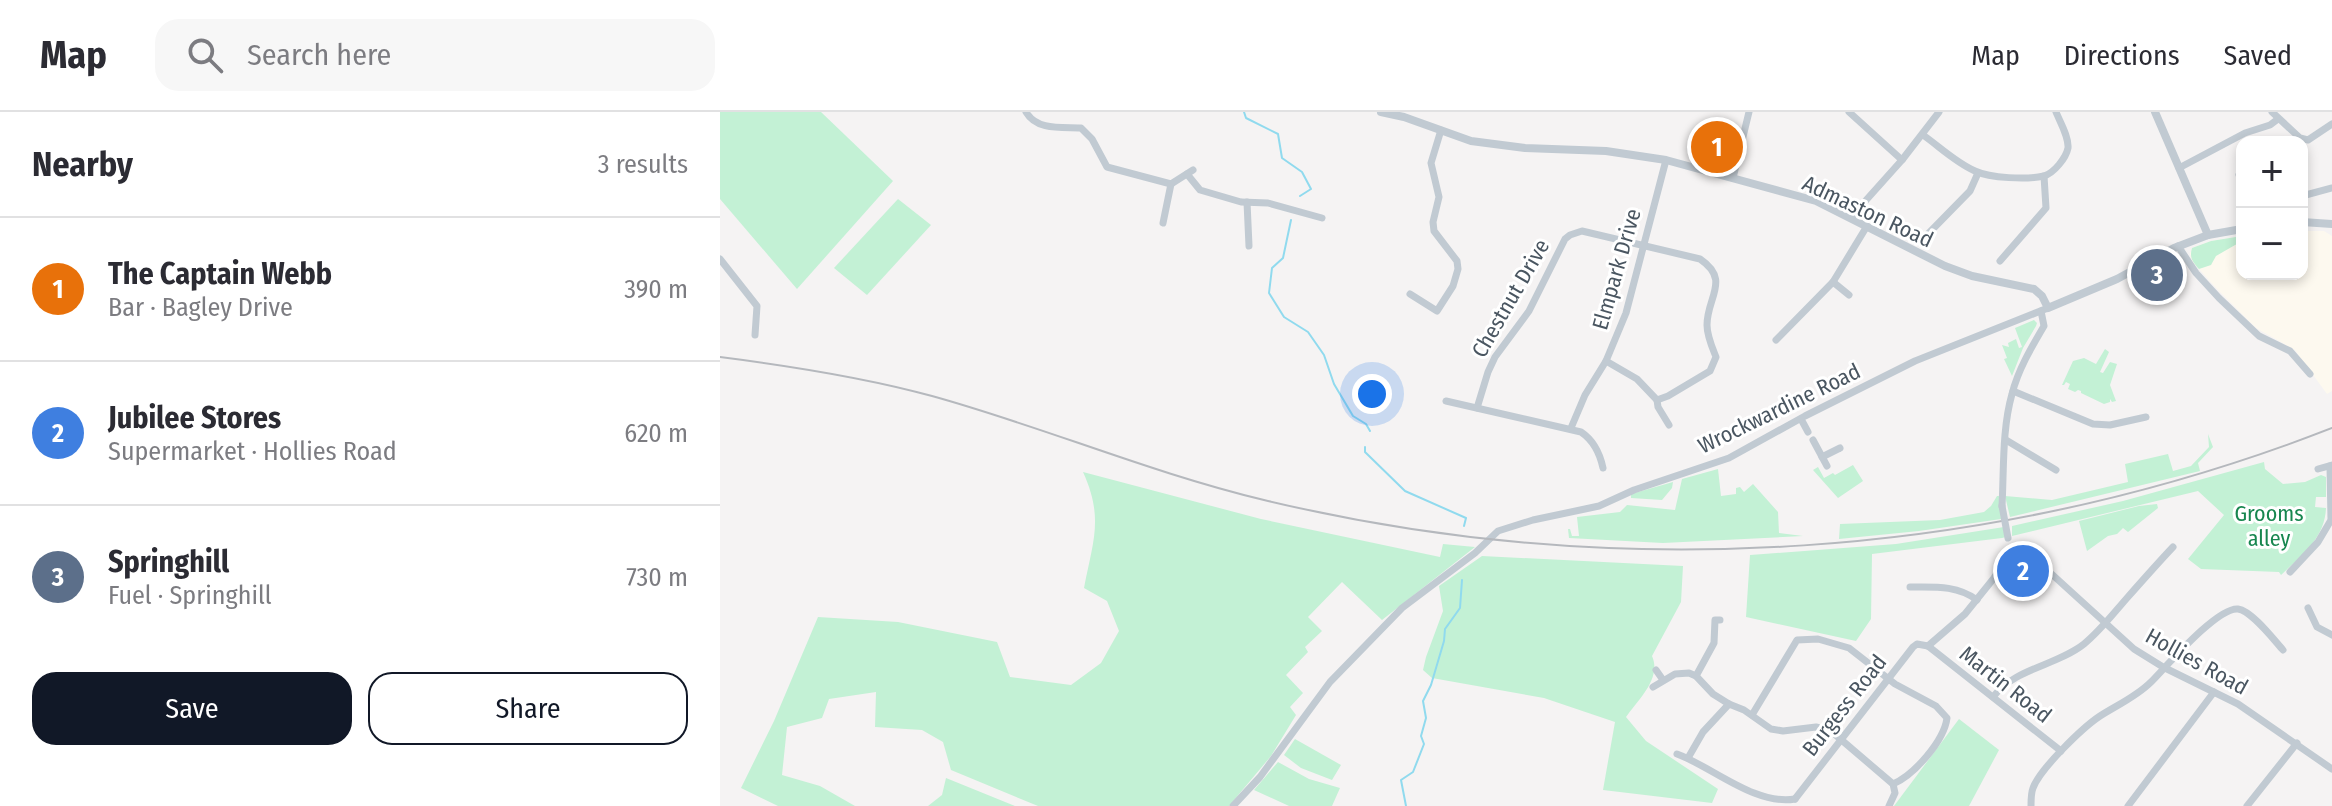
<!DOCTYPE html>
<meta charset="utf-8">
<style>
body{margin:0;font-family:"Fira Sans Condensed",sans-serif;background:#f7f7f7;color:#2b2b33}
.controls{position:absolute;right:24px;top:24px;display:grid;overflow:hidden;border-radius:16px;box-shadow:0 4px 12px #0003}
.controls button{width:72px;height:72px;display:grid;place-items:center;padding:0;border:0;border-bottom:2px solid #e1e1e2;background:#fff;color:#2b2b33;font:40px sans-serif}
.you{position:absolute;left:652px;top:282px;width:28px;height:28px;margin:-20px;border:6px solid #fff;border-radius:50%;background:#1a73e8;box-shadow:0 0 0 12px #1a73e833}
.badge{display:grid;place-items:center;width:52px;height:52px;border-radius:50%;background:#111827;color:#fff;font-size:26px;font-weight:700}
.pin{position:absolute;translate:-50% -50%;border:4px solid #fff;box-shadow:0 2px 8px #0006}
.list{margin:0;padding:0;list-style:none}
h2{display:flex;justify-content:space-between;align-items:center;height:104px;margin:0;padding:0 32px;font-size:34px}
h2 small{font-size:26px;font-weight:400;color:#7c7c81}
.list li{display:grid;grid-template-columns:52px 1fr auto;gap:24px;align-items:center;box-sizing:border-box;height:144px;padding:0 32px;border-top:2px solid #e1e1e2}
.list b{display:block;font-size:30px;white-space:nowrap}
.list p{margin:0;font-size:26px;white-space:nowrap;color:#7c7c81}
.list em{font-size:26px;font-style:normal;color:#7c7c81}
.actions{display:flex;gap:16px;padding:24px 32px}
.actions a{flex:1;padding:18px 0;border:2px solid #111827;border-radius:24px;text-align:center;font-size:28px;color:#111827}
.actions .main{background:#111827;color:#fff}
.icon{flex:none;width:44px;height:44px;fill:none;stroke:currentColor;stroke-width:2;stroke-linecap:round;stroke-linejoin:round}
.map{position:relative;flex:none;width:1612px;height:694px;overflow:hidden}
header{display:flex;align-items:center;gap:48px;box-sizing:border-box;height:112px;padding:0 40px;background:#fff;border-bottom:2px solid #e1e1e2}
header strong{font-size:38px}
nav{display:flex;gap:44px;margin-inline-start:auto;font-size:28px}
.search{width:560px;height:72px;background:#f7f7f7;display:flex;align-items:center;gap:20px;box-sizing:border-box;padding:0 28px;border-radius:24px;color:#7c7c81;font-size:30px}
main{display:flex}
aside{flex:1;background:#fff}
.map>svg:first-child{display:block}
.commercial{fill:#fdf9ef}
.green{fill:#c3f1d5}
.lines{fill:none;stroke-linecap:round;stroke-linejoin:round}
.stream{stroke:#90daee;stroke-width:2}
.minor{stroke:#c1cad2;stroke-width:7}
.tertiary{stroke:#c1cad2;stroke-width:8}
.rail{stroke:#b5b8bd;stroke-width:2}
.minor-bridge{stroke:#c1cad2;stroke-width:7}
.labels{text-anchor:middle;stroke-width:6;stroke-linejoin:round;paint-order:stroke}
.street-label{font-size:22px;fill:#4a5661;stroke:#fff}
.park-label{font-size:22px;fill:#17864f;stroke:#fff}
</style>
<header>
<strong>Map</strong>
<div class="search"><svg class="icon" aria-label="search" viewBox="0 0 24 24"><circle cx="10" cy="10" r="6"/><path d="M15 15l6 6"/></svg>Search here</div>
<nav><a>Map</a><a>Directions</a><a>Saved</a></nav>
</header>
<main>
<aside>
<h2>Nearby<small>3 results</small></h2>
<ul class="list">
<li><span class="badge" style="background:#e8710a">1</span><div><b>The Captain Webb</b><p>Bar · Bagley Drive</p></div><em>390 m</em></li>
<li><span class="badge" style="background:#3f7fe0">2</span><div><b>Jubilee Stores</b><p>Supermarket · Hollies Road</p></div><em>620 m</em></li>
<li><span class="badge" style="background:#5c6f8a">3</span><div><b>Springhill</b><p>Fuel · Springhill</p></div><em>730 m</em></li>
</ul>
<div class="actions"><a class="main">Save</a><a>Share</a></div>
</aside>
<div class="map">
<svg width="1612" height="694" viewBox="0 0 1612 694">
<rect width="100%" height="100%" fill="#f5f3f3"/>
<path class="commercial" d="M1582,119h22l8,5v155l-5,3 -32,-44 -39,-22 -40,-40 -24,-27 -2,-7 2,-6 19,-7 31,-5v38h60z"/>
<g class="green">
<path d="M0,0h101l72,69 -96,108 -77,-90z"/>
<path d="M178,87l33,26 -64,70 -33,-27z"/>
<path d="M1522,124v5l-26,15 -5,9 -12,4c-6,-7 -10,-11 -7,-21l19,-7z"/>
<path d="M1314,208l3,3 -1,3 -13,22 -11,28 -8,-17 3,-1 -5,-13 7,2 -1,-4 8,-4 3,9 3,-1 -7,-19z"/>
<path d="M1385,237l4,3 -9,20 3,1 7,-11 7,2 -7,21 6,16 -4,1 -2,-3v3l-6,2 -23,-11v-2l-3,-1 -3,2 -7,-3 2,-5 -4,-2 -2,3h-2l11,-24 11,-3 12,6z"/>
<path d="M1488,322l5,13 -15,16 2,8 -190,46 -5,-21 47,4 76,-18 -3,-18 43,-10 5,17 18,-5 18,-19z"/>
<path d="M1544,350l1,7 18,15 22,-2 16,-7 5,2v20h-10l-1,10 11,1c-1,30 -25,48 -45,67l-2,-3 -78,-3 -13,-10 36,-44 -26,-24 -186,45v-10l111,-25z"/>
<path d="M1133,353l10,16 -25,17 -25,-28 5,-3 6,11 9,-5 2,2z"/>
<path d="M998,357l3,27 15,-2v-6l4,-1 4,5 9,-8 25,28 1,21 24,3 -140,7 -94,-5 -1,-9h2l2,7h7l-2,-19 43,-5 7,-7 48,5 7,-31z"/>
<path d="M363,360l178,47 179,38 3,-13 32,3 -93,73 -40,-38 -34,35 14,14 -17,16 3,5 -22,23 17,18 -13,14 6,8 -25,41 -42,50h-191l-87,-36 -8,-28 -21,-12 -47,-3 1,-35 -47,7 -7,19 -35,9 -5,48 38,11 35,20h-77l-37,-18 33,-67 44,-104 80,5 99,20 13,35 61,8 30,-22 18,-32 -12,-30 -23,-13c9,-47 20,-70 -1,-116z"/>
<path d="M953,370l-1,6 -10,12 -31,-2v-4z"/>
<path d="M1277,384h3l1,23 -82,12 -80,8 1,-15 100,-4 44,-8 7,-6z"/>
<path d="M1437,392l1,4 -30,24 -5,-4 -6,6 -9,2 -21,15 -8,-30 60,-15z"/>
<path d="M1284,415l2,10 -4,1 -130,16 -1,65 -15,22 -110,-24 4,-62 146,-11z"/>
<path d="M762,444l201,10 -2,36 -29,54c10,22 -14,44 -26,61l20,24 72,48 -6,14 -109,-13 12,-68 -71,-24 -112,-20 -9,-8 3,-13 17,-46 -4,-25z"/>
<path d="M1239,607l40,31 -30,56h-75z"/>
<path d="M575,627l46,26 -9,15 -31,-12 -17,-13z"/>
<path d="M558,650l31,17 31,9 -8,18h-43l-35,-16z"/>
<path d="M226,666l69,28h-87l14,-11z"/>
</g>
<g class="lines">
<g class="stream">
<path d="M524,0l2,6 32,16 4,24 20,14 9,17 -11,7"/>
<path d="M571,108l-8,38 -11,10 -3,25 15,24 24,15 16,23 10,29 19,32 13,8 4,7"/>
<path d="M645,335v5l40,39 61,27 -2,8"/>
<path d="M686,694l-5,-26 12,-8 11,-28 -3,-8 5,-18 -3,-17 8,-16 13,-44 1,-12 15,-21 2,-28"/>
</g>
<g class="minor">
<path d="M306,0c11,19 36,15 55,16l11,11 15,28 64,17 22,-14"/>
<path d="M1129,0l53,48"/>
<path d="M1552,0l28,26 8,2 24,-16"/>
<path d="M1203,23c17,12 32,27 52,36 15,7 52,9 69,5 10,-3 22,-18 24,-28 1,-11 -8,-26 -12,-36"/>
<path d="M1459,56l66,-35 25,-8 8,-6"/>
<path d="M467,62l13,16 41,12 27,1 54,15"/>
<path d="M1519,63l3,6"/>
<path d="M1013,66l16,-66"/>
<path d="M1582,84l30,-8"/>
<path d="M527,90l2,44"/>
<path d="M1131,105l51,-57 37,-48"/>
<path d="M443,111l8,-39"/>
<path d="M1204,126l46,-47 8,-18"/>
<path d="M1458,134l18,27 23,25 40,38 31,15 20,23"/>
<path d="M0,147l37,47 -2,29"/>
<path d="M1280,149l46,-53 -2,-32"/>
<path d="M1113,170l16,13"/>
<path d="M690,182l27,17 16,-25 5,-17 -1,-8 -23,-30 -1,-9 6,-25 -8,-34 10,-33"/>
<path d="M1056,228l57,-58 34,-56"/>
<path d="M1293,279l80,33 17,1 36,-8"/>
<path d="M937,288l1,7 11,18"/>
<path d="M726,289l135,31c12,8 19,22 22,36"/>
<path d="M757,296l11,-36 7,-15 34,-46 36,-72 5,-4 12,-4 118,28c31,21 7,38 7,66 0,11 5,22 9,32l-6,14 -42,25 -11,4 -20,-21 -31,-18"/>
<path d="M1081,307l7,13"/>
<path d="M851,316l14,-33 21,-34 20,-48 40,-153"/>
<path d="M1093,328l14,26"/>
<path d="M1286,328l50,30"/>
<path d="M1102,345l18,-9"/>
<path d="M1598,357l14,-4"/>
<path d="M1282,394c2,-37 0,-77 10,-112 6,-24 19,-46 32,-68l-3,-15"/>
<path d="M1293,437l32,19 89,81 29,18 75,37 94,65"/>
<path d="M1570,460l28,-30 13,-22 -1,-54"/>
<path d="M1190,475c24,0 47,-2 67,13"/>
<path d="M1588,496l9,19 15,8"/>
<path d="M1208,534l133,105"/>
<path d="M1208,534l37,-32 29,-36 19,-29"/>
<path d="M936,558l7,10"/>
<path d="M976,564l18,-33 1,-23h5"/>
<path d="M933,575l22,-13 14,-1 7,3 17,18 16,10 15,6 27,19 12,2 33,-4 15,4 62,53 2,9 -6,13"/>
<path d="M1273,585c22,-29 63,-31 91,-53 16,-13 29,-30 43,-46 15,-17 30,-34 46,-51"/>
<path d="M1032,603l45,-75 21,-1 31,9 46,36 41,22 11,12c-3,23 -33,57 -54,66"/>
<path d="M957,642c34,12 78,52 118,45"/>
<path d="M968,646l15,-26 26,-28"/>
<path d="M1075,687l118,-152 4,-3 11,2"/>
<path d="M513,694l27,-29 70,-95 72,-74 73,-55 23,-22 35,-11 66,-14 35,-16 95,-32 76,-42 110,-55 133,-53"/>
<path d="M1311,694c0,-6 0,-13 2,-18 7,-19 49,-60 67,-72 17,-11 36,-19 51,-34 15,-15 66,-75 87,-73 14,2 36,31 45,41"/>
<path d="M1408,694l86,-114"/>
<path d="M1527,694l50,-63"/>
</g>
<g class="tertiary">
<path d="M661,0l23,5 67,24 54,7 81,3 60,9 150,41 129,65 27,10 62,13 8,7 6,12 69,-29 57,-31 34,-13 34,-6"/>
<path d="M1435,0l53,123"/>
<path d="M1582,110l30,2"/>
</g>
<path class="rail" d="M0,245c71,9 143,20 212,39 112,31 219,77 332,104 354,85 729,60 1068,-72"/>
<path class="minor-bridge" d="M1282,394l6,32"/>
</g>
<g class="labels">
<g class="street-label">
<text transform="translate(1148 99) rotate(25)" y="8">Admaston Road</text>
<text transform="translate(896 157) rotate(-74)" y="8">Elmpark Drive</text>
<text transform="translate(790 186) rotate(-60)" y="8">Chestnut Drive</text>
<text transform="translate(1059 296) rotate(-26)" y="8">Wrockwardine Road</text>
<text transform="translate(1477 549) rotate(29)" y="8">Hollies Road</text>
<text transform="translate(1286 572) rotate(38)" y="8">Martin Road</text>
<text transform="translate(1124 593) rotate(-52)" y="8">Burgess Road</text>
</g>
<g class="park-label">
<text x="1549" y="409">Grooms<tspan x="1549" dy="25">alley</tspan></text>
</g>
</g>
</svg>
<div class="controls">
<button>+</button>
<button>−</button>
</div>
<div class="you"></div>
<div class="pin badge" style="left:997px;top:35px;background:#e8710a">1</div>
<div class="pin badge" style="left:1303px;top:459px;background:#3f7fe0">2</div>
<div class="pin badge" style="left:1437px;top:163px;background:#5c6f8a">3</div>
</div>
</main>
